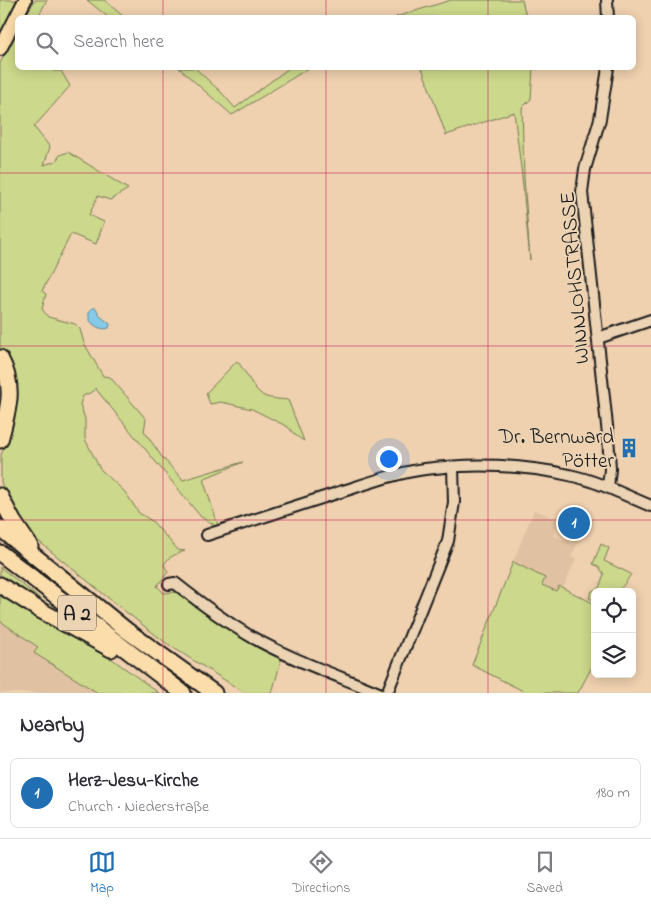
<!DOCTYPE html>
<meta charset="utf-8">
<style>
body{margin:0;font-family:"Indie Flower",sans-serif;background:#f2f2f3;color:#2b2b33}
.controls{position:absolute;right:15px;bottom:15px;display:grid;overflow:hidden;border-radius:8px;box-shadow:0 2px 12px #0003}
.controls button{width:45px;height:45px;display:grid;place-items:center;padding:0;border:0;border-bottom:1px solid #e1e1e2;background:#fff;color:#2b2b33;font:25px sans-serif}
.you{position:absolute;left:388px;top:458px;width:18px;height:18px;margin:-12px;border:4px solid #fff;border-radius:50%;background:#1a73e8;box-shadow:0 0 0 8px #1a73e833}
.badge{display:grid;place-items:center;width:32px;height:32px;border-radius:50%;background:#1f6fb2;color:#fff;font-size:16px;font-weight:700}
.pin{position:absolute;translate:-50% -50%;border:2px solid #fff;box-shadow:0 1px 5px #0006}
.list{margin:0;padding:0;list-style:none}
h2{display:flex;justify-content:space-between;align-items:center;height:65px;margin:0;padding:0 20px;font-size:21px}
h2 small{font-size:16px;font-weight:400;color:#7c7c81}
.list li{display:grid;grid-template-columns:32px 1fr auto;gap:15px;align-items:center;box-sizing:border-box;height:70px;margin:0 10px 10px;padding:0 10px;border:1px solid #e1e1e2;border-radius:8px}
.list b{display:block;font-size:19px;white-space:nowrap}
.list p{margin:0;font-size:16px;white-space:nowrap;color:#7c7c81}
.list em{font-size:16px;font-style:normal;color:#7c7c81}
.icon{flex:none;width:28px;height:28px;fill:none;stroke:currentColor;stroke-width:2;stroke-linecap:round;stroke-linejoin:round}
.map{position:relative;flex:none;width:651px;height:693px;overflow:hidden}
.search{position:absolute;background:#fff;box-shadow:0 2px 12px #0003;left:15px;right:15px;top:15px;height:55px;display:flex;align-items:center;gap:12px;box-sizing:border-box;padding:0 18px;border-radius:8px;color:#7c7c81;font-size:19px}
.sheet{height:145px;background:#fff}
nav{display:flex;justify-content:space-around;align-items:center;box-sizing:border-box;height:70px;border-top:1px solid #e1e1e2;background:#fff;font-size:14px;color:#7c7c81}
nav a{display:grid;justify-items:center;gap:2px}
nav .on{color:#1f6fb2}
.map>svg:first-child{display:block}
.built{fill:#e0c1a1}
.green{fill:#ccd88b;stroke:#747a54}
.water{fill:#85cbe7;stroke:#5b8596}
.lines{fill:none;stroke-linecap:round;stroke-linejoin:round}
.minor-casing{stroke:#1c1c1c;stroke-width:14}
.major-casing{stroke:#1c1c1c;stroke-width:16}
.highway-casing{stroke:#1c1c1c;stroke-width:19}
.minor{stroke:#ebd3b3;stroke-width:10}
.major{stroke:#fbddab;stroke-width:12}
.highway{stroke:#fbddab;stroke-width:15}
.grid{fill:none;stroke:#c2185b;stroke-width:1;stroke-opacity:0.55}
.labels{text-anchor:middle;stroke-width:4;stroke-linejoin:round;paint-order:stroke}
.shield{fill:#ebd3b3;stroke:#5a5349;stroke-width:1}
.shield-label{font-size:20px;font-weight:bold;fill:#1c1c1c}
.street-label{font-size:21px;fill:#1c1c1c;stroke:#ebd3b3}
.poi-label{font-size:21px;fill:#1c1c1c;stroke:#ebd3b3;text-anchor:end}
</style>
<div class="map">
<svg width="651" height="693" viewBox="0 0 651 693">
<rect width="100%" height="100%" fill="#efd0af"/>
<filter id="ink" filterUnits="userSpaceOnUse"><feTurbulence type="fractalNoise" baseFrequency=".02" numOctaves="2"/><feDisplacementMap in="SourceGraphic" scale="10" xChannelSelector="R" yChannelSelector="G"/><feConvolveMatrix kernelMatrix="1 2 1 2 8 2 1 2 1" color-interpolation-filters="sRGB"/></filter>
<g filter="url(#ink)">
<g class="built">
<path d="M534,510l25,10 -6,16 21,7 1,-3 4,1 -8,16 5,2 -13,29 -4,-2 -3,5 -14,-6 3,-6 -32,-17z"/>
<path d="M0,621l38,26 -3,6 63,40h-98z"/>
</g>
<g class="green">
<path d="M0,0h22l-22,40z"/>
<path d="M35,0h12l-9,17h-13z"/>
<path d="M87,0h17l20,17h-16z"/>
<path d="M451,0h71l4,17h-130z"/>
<path d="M17,31l1,37h31l5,3h7l9,15 -36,41 16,20 -6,18 12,-4 4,-6 8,-3 60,37 -18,11 -12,-4 -9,19 15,7 -8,22 -25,-10 -29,57 4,3 -4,15 6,8 27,7 5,5 4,14 19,33 7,1 36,42 -2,12 18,26 21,23 60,-18 -40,17 16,49 -18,-11 -106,-129 -1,3 -11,5 -3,8 5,15v20l15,30 25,23 14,21 13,8 26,29 7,1c-8,3 -17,5 -21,14l4,7 -11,14 7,7 12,-1 10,4 23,19 35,24 38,18 -10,36h-27l-79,-50 -49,-38 -86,-70 -27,-42 -3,-12v-26l5,-13v-85l-6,-8v-286z"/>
<path d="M179,68h16l26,24 14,16 54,-40h20l-77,47z"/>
<path d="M422,68h111l-2,31 -9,9 2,69 6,83 -8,-84 -8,-64 -68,23z"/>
<path d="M237,361c9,10 15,28 27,35 6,3 17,3 24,4l16,41 -9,-6 -7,-8 -36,-18 -31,-7 -11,2 -4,-11z"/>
<path d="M601,544l8,4 -5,13 27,13c-13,21 -13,18 -36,18v9l-6,-3 3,-7 7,-3 5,-14 -6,-8 -5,-2z"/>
<path d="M513,562l32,16 -3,7 14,6 3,-5 36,18v57l-17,32h-51l-55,-28z"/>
<path d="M0,567l66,52 -66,-37z"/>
<path d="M0,591l101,60 58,42h-61l-64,-40 4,-6 -38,-26z"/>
</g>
<path class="water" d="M92,308h4l4,8 10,8 -1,4c-11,4 -27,-9 -17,-20z"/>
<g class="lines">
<defs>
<g id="minor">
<path d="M607,0l1,18"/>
<path d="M598,338l53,-18"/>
<path d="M608,487l2,-18 -2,-34 -26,-243 3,-23 15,-50 8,-51"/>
<path d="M207,535c43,-14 87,-28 130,-42 29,-9 58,-20 88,-24 48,-6 98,-4 144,6 29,6 55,20 82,31"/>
<path d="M169,584l6,-1c24,19 48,37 75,53 40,23 86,39 129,57"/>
<path d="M387,693l61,-152 6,-39 -1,-35"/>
</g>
<path id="major" d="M0,49l25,-49"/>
<g id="highway">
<path d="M0,358c16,30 8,51 0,82"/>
<path d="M0,496l13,25 17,25"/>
<path d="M0,528l126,102 88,63"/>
<path d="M0,553l183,140"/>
<path d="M0,585l38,24 73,40"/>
</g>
</defs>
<use href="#minor" class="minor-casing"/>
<use href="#major" class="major-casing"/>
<use href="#highway" class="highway-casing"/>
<use href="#minor" class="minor"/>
<use href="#major" class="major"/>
<use href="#highway" class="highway"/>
</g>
</g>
<path class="grid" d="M163,0v18M326,0v18M488,0v18M163,68v625M326,68v625M488,68v625M0,173h651M0,346h651M0,520h651"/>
<defs>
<symbol id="building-bare" viewBox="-9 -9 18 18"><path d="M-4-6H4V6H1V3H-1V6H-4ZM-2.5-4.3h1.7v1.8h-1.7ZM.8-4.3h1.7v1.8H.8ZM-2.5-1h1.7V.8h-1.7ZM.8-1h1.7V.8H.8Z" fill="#1f6fb2" stroke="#ebd3b3" stroke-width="2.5" paint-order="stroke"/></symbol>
</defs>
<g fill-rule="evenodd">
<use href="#building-bare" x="615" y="434" width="28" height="28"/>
</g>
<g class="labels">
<rect class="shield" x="58" y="595.5" width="38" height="35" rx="4"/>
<g class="shield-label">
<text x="77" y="620">A 2</text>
</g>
<g class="street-label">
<text transform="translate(574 278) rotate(-95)" y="7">WINNLOHSTRASSE</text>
</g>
<g class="poi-label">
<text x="614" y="443">Dr. Bernward<tspan x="614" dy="24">Pötter</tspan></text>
</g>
</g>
</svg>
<div class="controls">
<button><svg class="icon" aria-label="locate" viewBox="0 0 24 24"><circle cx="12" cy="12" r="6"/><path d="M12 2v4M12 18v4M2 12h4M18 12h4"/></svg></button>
<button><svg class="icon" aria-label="layers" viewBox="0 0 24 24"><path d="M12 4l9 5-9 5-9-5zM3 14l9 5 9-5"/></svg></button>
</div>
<div class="you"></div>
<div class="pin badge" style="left:574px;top:523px">1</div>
<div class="search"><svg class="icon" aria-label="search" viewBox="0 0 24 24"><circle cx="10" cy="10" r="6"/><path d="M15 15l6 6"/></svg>Search here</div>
</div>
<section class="sheet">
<h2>Nearby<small></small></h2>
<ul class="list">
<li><span class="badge">1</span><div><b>Herz-Jesu-Kirche</b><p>Church · Niederstraße</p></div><em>180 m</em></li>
</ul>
</section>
<nav>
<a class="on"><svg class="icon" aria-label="map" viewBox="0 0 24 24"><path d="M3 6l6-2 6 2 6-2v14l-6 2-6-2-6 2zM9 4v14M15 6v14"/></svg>Map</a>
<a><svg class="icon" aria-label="directions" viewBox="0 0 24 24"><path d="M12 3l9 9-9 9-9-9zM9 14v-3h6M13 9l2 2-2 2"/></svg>Directions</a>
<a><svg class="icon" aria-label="saved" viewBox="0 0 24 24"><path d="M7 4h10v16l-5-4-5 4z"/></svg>Saved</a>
</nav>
